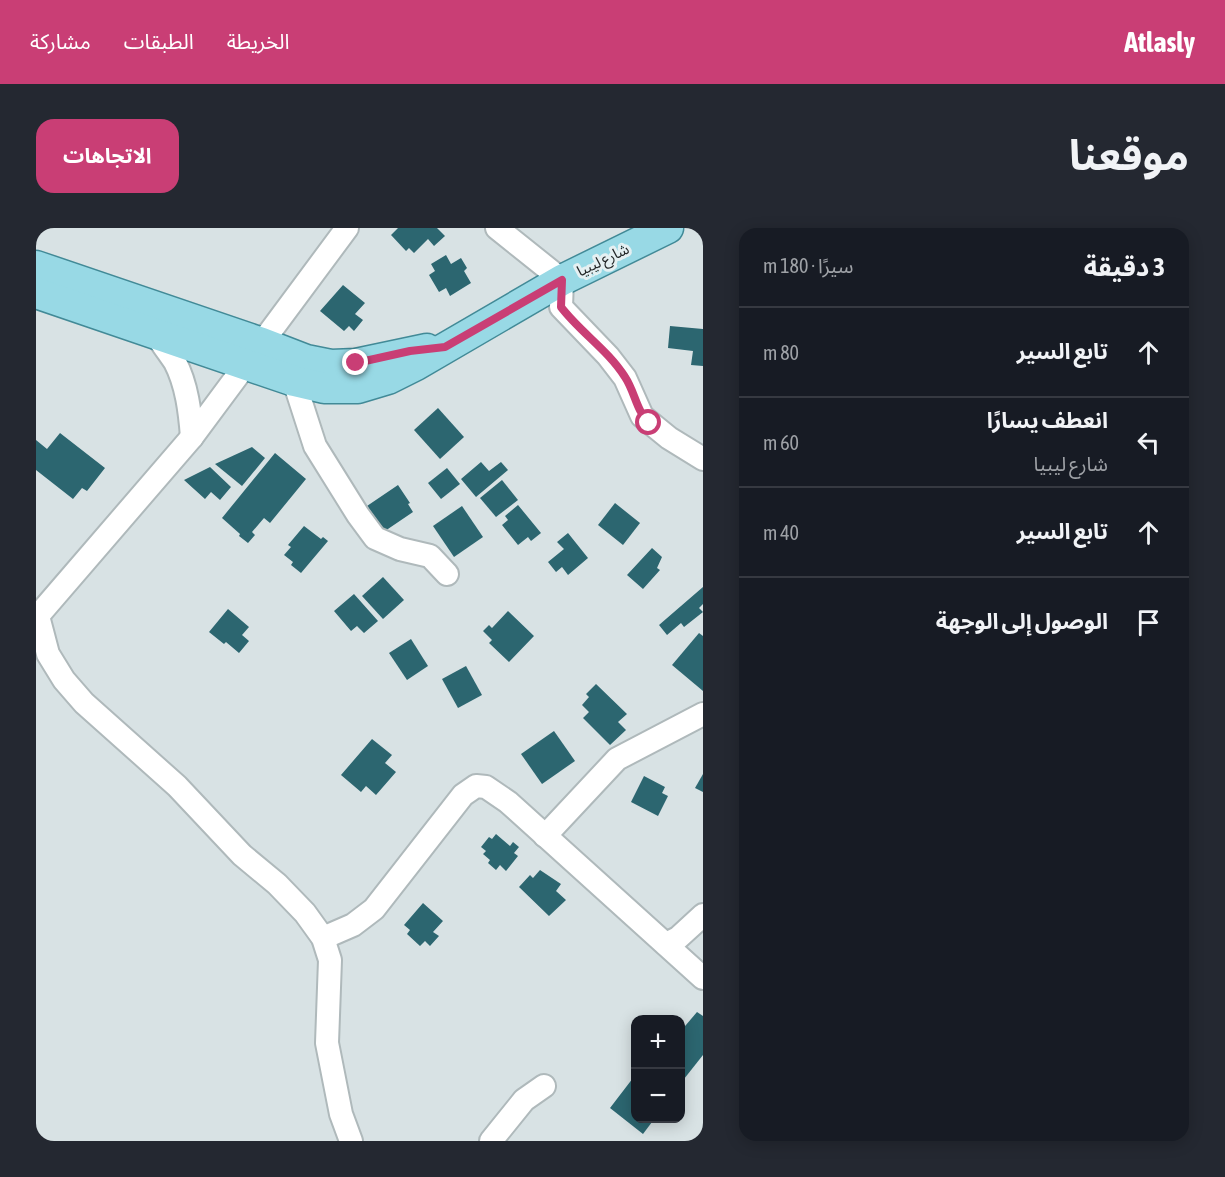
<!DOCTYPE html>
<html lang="ar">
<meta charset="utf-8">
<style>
body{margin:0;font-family:"Asap Condensed","Noto Sans Arabic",sans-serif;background:#242831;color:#f1f3f6;direction:rtl}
.controls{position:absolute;right:18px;bottom:18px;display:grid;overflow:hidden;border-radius:12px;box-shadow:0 3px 15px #0003}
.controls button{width:54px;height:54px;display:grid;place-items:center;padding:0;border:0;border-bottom:2px solid #363941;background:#171b24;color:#f1f3f6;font:30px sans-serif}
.stop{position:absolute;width:18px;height:18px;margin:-14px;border:4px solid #c93e75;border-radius:50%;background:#fff}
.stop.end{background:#c93e75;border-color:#fff;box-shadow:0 2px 6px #0008}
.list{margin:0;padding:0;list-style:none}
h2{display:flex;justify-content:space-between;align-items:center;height:78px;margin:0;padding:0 24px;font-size:26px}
h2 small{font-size:20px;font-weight:400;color:#9ea1a6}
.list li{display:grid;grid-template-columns:39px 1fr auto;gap:18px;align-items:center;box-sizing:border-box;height:90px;padding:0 24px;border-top:2px solid #363941}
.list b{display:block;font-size:22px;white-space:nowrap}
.list p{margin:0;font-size:20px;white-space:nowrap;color:#9ea1a6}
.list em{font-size:20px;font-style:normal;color:#9ea1a6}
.icon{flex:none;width:33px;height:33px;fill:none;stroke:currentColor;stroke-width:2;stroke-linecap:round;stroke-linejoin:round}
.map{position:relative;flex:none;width:667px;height:913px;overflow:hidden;direction:ltr;border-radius:18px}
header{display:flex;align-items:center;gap:36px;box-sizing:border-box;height:84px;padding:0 30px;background:#c93e75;color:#fff}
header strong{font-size:28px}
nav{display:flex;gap:33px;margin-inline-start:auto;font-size:21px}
.intro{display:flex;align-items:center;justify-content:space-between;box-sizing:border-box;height:144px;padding:0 36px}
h1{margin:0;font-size:42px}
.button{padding:15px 27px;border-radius:18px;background:#c93e75;color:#fff;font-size:21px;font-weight:700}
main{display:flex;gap:36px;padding:0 36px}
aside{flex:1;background:#171b24;border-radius:18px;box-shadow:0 3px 15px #0003}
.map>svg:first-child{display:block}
.building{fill:#2c6670}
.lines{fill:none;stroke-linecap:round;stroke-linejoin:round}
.minor-casing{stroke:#afb9bb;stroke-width:26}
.major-casing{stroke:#428a97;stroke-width:33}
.minor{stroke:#fff;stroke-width:22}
.major{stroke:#98d9e5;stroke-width:30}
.route{stroke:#c93e75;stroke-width:8}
.labels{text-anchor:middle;stroke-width:6;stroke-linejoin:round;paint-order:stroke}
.street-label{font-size:15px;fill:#232728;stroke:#e5f0f2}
</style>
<header>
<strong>Atlasly</strong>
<nav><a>الخريطة</a><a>الطبقات</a><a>مشاركة</a></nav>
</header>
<div class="intro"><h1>موقعنا</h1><a class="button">الاتجاهات</a></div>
<main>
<aside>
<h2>3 دقيقة<small>سيرًا · 180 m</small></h2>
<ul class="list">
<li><svg class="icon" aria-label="ahead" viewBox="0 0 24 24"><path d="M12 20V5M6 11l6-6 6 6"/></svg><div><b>تابع السير</b></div><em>80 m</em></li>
<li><svg class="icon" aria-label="left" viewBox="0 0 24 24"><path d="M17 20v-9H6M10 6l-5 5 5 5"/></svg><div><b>انعطف يسارًا</b><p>شارع ليبيا</p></div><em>60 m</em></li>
<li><svg class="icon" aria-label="ahead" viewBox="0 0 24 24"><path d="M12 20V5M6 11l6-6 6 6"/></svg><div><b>تابع السير</b></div><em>40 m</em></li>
<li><svg class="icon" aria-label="arrive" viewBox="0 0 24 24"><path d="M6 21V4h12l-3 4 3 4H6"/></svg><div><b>الوصول إلى الوجهة</b></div></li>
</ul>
</aside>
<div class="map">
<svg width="667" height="913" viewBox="0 0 667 913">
<rect width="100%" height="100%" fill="#d8e2e4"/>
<g class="building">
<path d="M362,0h39l8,8 -11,10 -6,-7 -14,14 -5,-5 -3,3 -15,-16z"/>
<path d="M410,27l5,9 10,-6 6,10 -3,3 7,12 -21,13 -4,-8 -7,4 -10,-17 6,-4 -4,-7z"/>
<path d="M307,57l22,18 -10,11 8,6 -9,11 -5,-5 -5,5 -24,-20z"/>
<path d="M634,98l33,3v37l-12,-1 2,-14 -25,-3z"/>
<path d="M402,180l26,29 -24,22 -26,-29z"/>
<path d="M24,205l45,35 -18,23 -5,-3 -9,11 -37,-29v-30l11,9z"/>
<path d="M216,219l13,11 -23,28 -27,-22z"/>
<path d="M239,225l31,26 -36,44 -6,-5 -12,14 3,3 -7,8 -9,-7 1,-2 -18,-16z"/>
<path d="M445,234l8,9 12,-9 7,8 -32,27 -15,-18z"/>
<path d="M174,239l21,20 -11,13 -9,-8 -6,7 -21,-19z"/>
<path d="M411,240l13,16 -19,15 -13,-16z"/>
<path d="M466,252l16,20 -22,17 -16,-19z"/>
<path d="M362,257l12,18 -2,1 5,8 -28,19 -18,-25z"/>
<path d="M579,275l25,20 -17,22 -25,-20z"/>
<path d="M482,277l23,28 -10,8 -3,-4 -10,8 -16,-20 6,-5 -3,-4z"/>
<path d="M426,278l21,31 -29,20 -21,-31z"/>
<path d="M268,298l17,13 2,-2 5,4 -27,32 -10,-8 2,-3 -9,-7 7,-8 -3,-2z"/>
<path d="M532,305l20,25 -20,17 -6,-8 -6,5 -8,-10 16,-13 -7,-7z"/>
<path d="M616,320l10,9 -5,11 3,2 -17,19 -16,-14z"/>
<path d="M347,349l21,23 -21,19 -21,-23z"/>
<path d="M667,359v17l-4,4 4,4 -19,15 -3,-4 -14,12 -8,-10z"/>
<path d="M318,366l24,27 -14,12 -7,-7 -6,5 -17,-20z"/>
<path d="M192,381l21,18 -7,8 7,6 -10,12 -13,-11 -2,2 -15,-12z"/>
<path d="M472,383l26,25 -25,26 -20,-19 3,-3 -9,-9 6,-6 3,3z"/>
<path d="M663,405l4,3v55l-31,-26z"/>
<path d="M375,411l17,27 -21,14 -18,-27z"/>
<path d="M430,438l16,29 -24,13 -16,-29z"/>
<path d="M560,456l31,30 -9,8 8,8 -16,15 -27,-27 6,-6 -7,-7 7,-8 -3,-3z"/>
<path d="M518,503l21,30 -33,23 -21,-30z"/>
<path d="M336,511l20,16 -7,8 11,9 -20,23 -10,-9 -5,6 -20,-17z"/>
<path d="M667,546v18l-8,-4z"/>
<path d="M608,548l21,11 -3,6 6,3 -10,20 -27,-14z"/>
<path d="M460,606l14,12 3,-4 6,5 -5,6 4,3 -12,15 -6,-6 -4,5 -8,-7 2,-3 -7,-6 3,-3 -5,-4 8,-10 3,2z"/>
<path d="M504,642l21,14 -5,7 10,9 -17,16 -30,-29 11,-12 3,3z"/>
<path d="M387,675l20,18 -10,11 6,4 -9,10 -5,-5 -5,5 -13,-12 3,-4 -6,-5z"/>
<path d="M661,784l6,4v39l-19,24 -4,-2v-45z"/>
<path d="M597,850l3,2v38h19l-12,16 -33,-26z"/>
</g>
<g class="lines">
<defs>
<g id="minor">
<path d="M461,0l65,52 -1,27 47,49 17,22 17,38 27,22 34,21"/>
<path d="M120,106c6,10 13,19 19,28 12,23 15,50 17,75"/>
<path d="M258,153l21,65 43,69 17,23 25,11 30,7 17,18"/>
<path d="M2,388l10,38 16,26 20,23 93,83 65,69 35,29 28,29 18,25 7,22 -3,83 14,71 10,27"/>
<path d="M0,390l156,-181 155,-209"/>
<path d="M509,608l72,-77 86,-45"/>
<path d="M287,710l30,-13 21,-16 89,-114 13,-9 10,1 22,15 195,176"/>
<path d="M630,716l12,-6 25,-23"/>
<path d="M455,913l33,-41 20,-14"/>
</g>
<g id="major">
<path d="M0,38l226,77 44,17 25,5 25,-1 71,-15"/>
<path d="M0,65l258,88 30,7h34l30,-9 28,-14 146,-85 106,-52"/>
</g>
</defs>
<use href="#minor" class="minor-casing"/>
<use href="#major" class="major-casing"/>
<use href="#minor" class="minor"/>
<use href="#major" class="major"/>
</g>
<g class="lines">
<path class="route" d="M320,135l54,-12 35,-4 117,-67 -1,27c19,25 47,43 64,70 10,15 11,33 24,46"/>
</g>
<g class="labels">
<g class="street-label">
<text transform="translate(567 32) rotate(-26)" y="5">شارع ليبيا</text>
</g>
</g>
</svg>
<div class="controls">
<button>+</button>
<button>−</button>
</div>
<div class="stop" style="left:613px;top:195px"></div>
<div class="stop end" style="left:320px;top:135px"></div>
</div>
</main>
